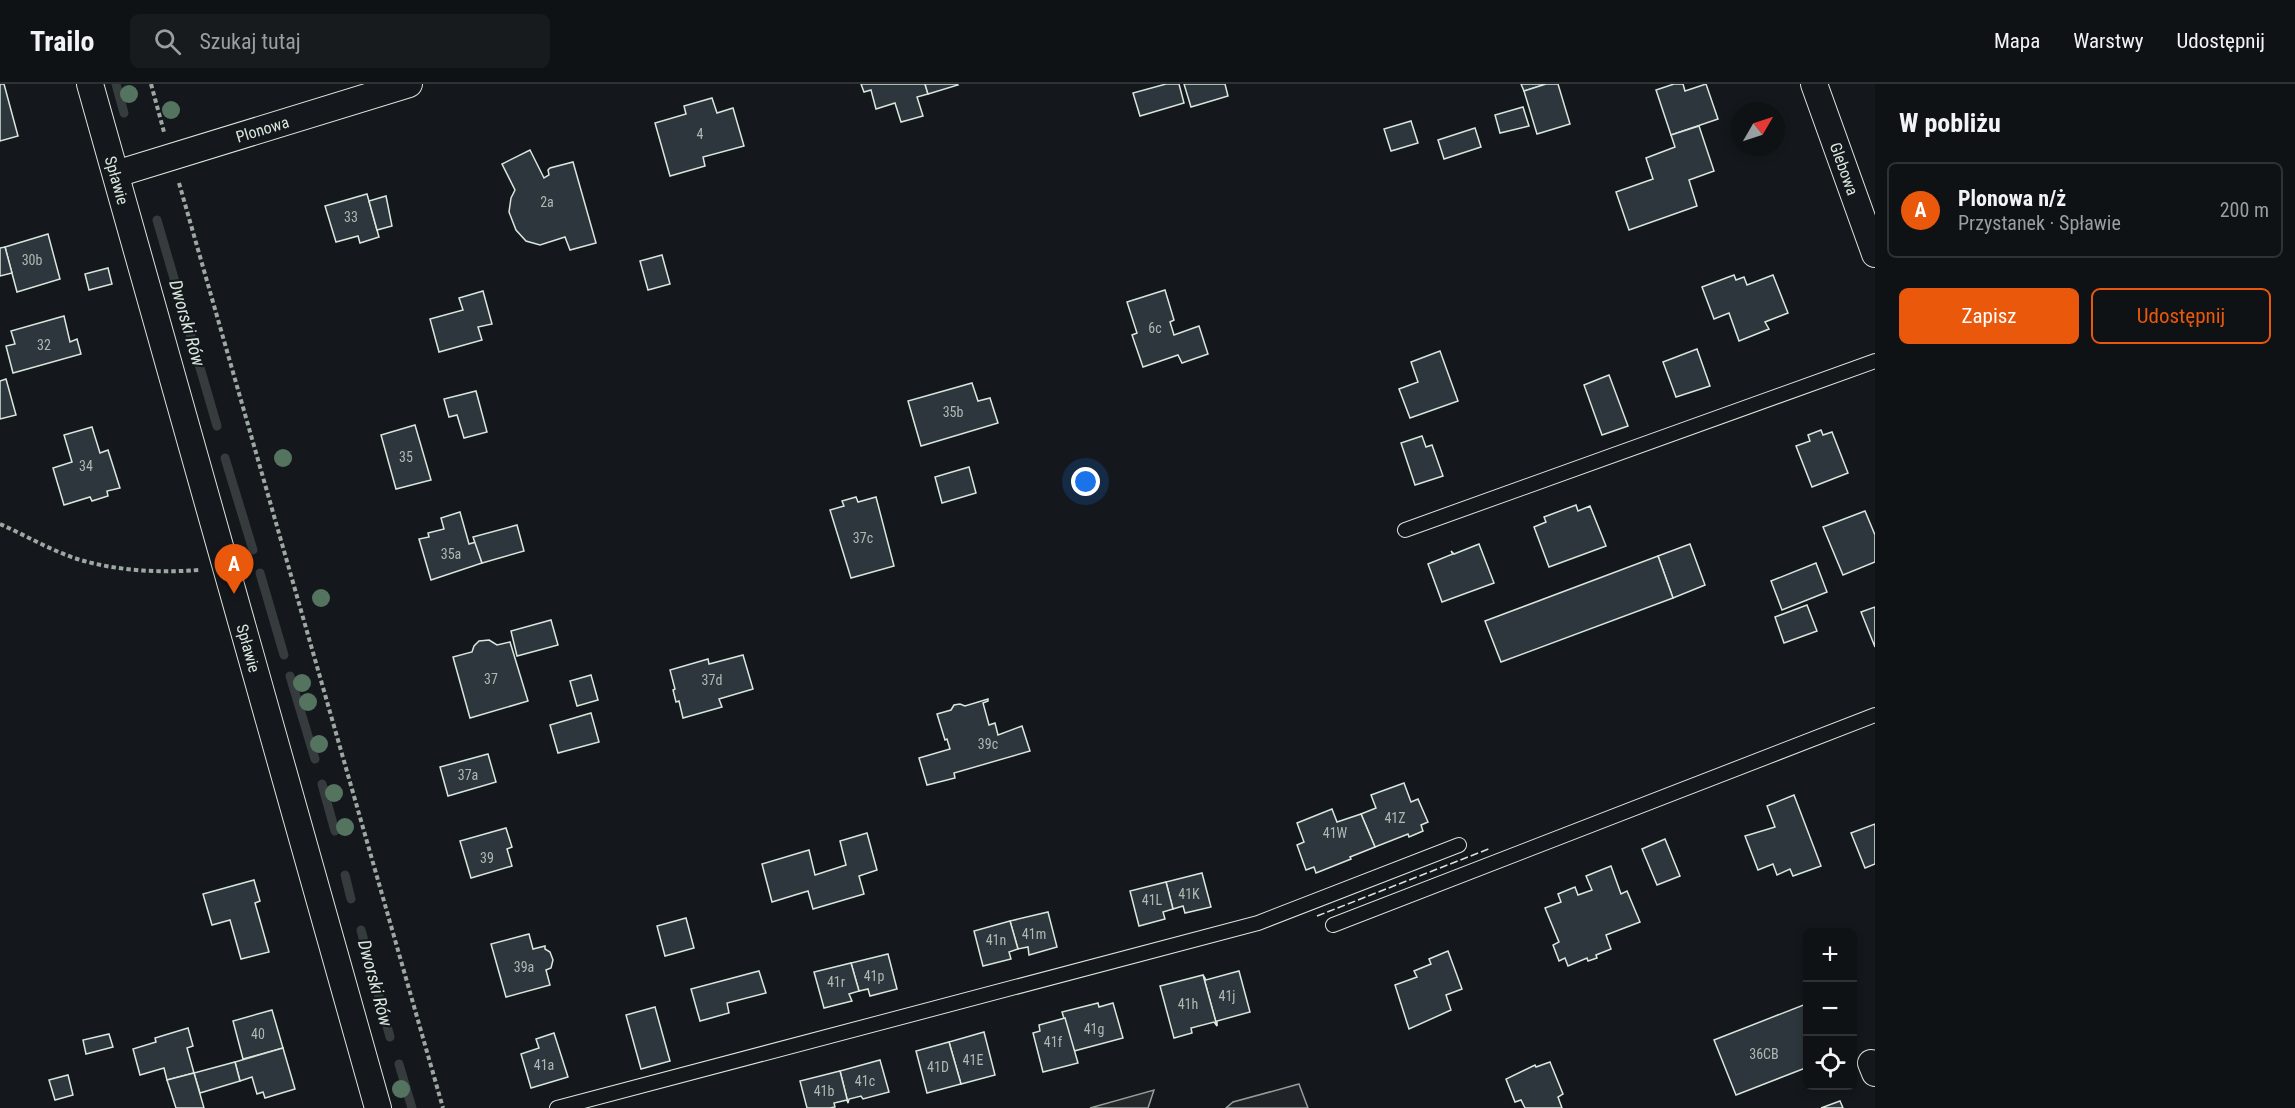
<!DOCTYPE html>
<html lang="pl">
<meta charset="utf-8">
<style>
body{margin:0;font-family:"Roboto Condensed",sans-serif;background:#181b1e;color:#f1f3f6}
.controls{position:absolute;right:18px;bottom:18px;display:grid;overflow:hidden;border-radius:9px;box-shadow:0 3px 9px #0003}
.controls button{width:54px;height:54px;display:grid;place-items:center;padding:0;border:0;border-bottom:2px solid #2f3234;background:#0f1215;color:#f1f3f6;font:30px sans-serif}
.compass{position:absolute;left:1731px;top:18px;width:54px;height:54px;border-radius:50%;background:#0f1215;box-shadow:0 3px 9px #0003;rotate:51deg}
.you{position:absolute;left:1086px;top:398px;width:21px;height:21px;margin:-15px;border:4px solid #fff;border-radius:50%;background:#1a73e8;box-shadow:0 0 0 9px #1a73e833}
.badge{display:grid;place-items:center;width:39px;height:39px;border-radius:50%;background:#ea580c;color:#fff;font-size:20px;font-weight:700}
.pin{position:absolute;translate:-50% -50px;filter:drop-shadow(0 2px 3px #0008)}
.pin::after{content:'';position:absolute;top:32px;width:21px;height:18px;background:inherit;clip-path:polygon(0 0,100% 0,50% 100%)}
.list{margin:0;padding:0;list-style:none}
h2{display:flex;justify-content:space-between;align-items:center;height:78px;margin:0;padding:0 24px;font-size:26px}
h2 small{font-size:20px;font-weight:400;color:#9b9ea0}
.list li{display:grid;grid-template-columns:39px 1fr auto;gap:18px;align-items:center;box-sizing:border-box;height:96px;margin:0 12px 12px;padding:0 12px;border:2px solid #2f3234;border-radius:9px}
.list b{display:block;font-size:22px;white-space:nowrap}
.list p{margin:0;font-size:20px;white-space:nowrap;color:#9b9ea0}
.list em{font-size:20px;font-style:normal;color:#9b9ea0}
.actions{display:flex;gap:12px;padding:18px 24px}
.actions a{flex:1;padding:14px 0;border:2px solid #ea580c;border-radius:9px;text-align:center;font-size:21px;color:#ea580c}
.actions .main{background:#ea580c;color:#fff}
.icon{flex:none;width:33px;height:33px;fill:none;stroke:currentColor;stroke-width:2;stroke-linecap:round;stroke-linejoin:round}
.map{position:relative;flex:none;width:1875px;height:1024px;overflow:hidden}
header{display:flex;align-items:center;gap:36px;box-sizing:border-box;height:84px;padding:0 30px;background:#0f1215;border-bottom:2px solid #2f3234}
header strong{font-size:28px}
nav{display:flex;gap:33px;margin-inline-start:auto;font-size:21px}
.search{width:420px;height:54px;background:#181b1e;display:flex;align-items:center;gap:15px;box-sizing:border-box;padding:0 21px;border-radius:9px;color:#9b9ea0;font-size:22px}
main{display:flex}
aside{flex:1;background:#0f1215}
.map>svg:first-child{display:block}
.green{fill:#202428;stroke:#939e99;stroke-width:1.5}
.parking{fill:#24282b;stroke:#939e99;stroke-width:1.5}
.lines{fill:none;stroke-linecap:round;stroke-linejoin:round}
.stream{stroke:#363b3e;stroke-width:9}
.building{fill:#2c363c;stroke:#d8e6dc;stroke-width:1.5}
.service-casing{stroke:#d8e6dc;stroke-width:16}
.minor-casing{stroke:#d8e6dc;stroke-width:28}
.path{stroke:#9da8a2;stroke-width:4;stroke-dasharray:4.5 3;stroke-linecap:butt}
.service{stroke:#14181c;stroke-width:14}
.minor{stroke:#14181c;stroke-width:26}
.fence{stroke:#d8e6dc;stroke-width:1.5;stroke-dasharray:8 3;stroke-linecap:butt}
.tree{fill:#55745f}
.labels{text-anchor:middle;stroke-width:4.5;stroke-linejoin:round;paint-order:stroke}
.number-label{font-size:14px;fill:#adbab4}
.street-label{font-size:16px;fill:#d8e6dc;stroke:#14181c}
.water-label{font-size:18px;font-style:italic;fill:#d8e6dc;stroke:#14181c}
</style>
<header>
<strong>Trailo</strong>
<div class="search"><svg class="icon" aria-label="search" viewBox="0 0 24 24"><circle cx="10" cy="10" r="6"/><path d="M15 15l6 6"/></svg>Szukaj tutaj</div>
<nav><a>Mapa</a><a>Warstwy</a><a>Udostępnij</a></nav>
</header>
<main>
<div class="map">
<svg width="1875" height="1024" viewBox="0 0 1875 1024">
<rect width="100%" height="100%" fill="#14181c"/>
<path class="green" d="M1299,1000l9,24h-82l7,-6z"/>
<path class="parking" d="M1154,1006l-6,18h-58z"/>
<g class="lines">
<g class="stream">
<path d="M116,0l8,29"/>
<path d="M157,136l60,206"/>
<path d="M225,374l28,92"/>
<path d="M260,489l24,82"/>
<path d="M290,592l25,83"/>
<path d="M322,700l13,47"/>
<path d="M345,791l6,24"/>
<path d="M361,846l29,107"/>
<path d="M399,980l13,44"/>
</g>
</g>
<g class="building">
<path d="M0,0h4l14,52 -18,5z"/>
<path d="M861,0h64l3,10 -11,3 6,19 -22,6 -6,-19 -19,6 -5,-19 -7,2z"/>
<path d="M925,0h32l1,1 -30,9z"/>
<path d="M1166,0h13l5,19 -44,13 -7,-23z"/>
<path d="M1184,0h41l3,12 -37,11z"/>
<path d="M1521,0h25l-22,7z"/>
<path d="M1546,0h12l12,40 -33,10 -13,-43z"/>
<path d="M1674,0h9l2,7 21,-7 12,35 -47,16 -15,-45z"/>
<path d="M712,14l5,15 16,-5 11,38 -41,11 2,9 -35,10 -15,-53 31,-9 -2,-8z"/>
<path d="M1523,23l6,19 -29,7 -5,-18z"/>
<path d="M1411,37l7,22 -27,8 -7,-22z"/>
<path d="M1699,42l15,45 -25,9 8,26 -68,24 -13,-38 37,-13 -7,-21 29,-11 -4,-12z"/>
<path d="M1475,44l6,19 -37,12 -6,-19z"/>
<path d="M530,66l14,28 5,-3 -1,-5 2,-2 23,-6 23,81 -26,7 -5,-13 -25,8 -14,-4 -10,-11 -7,-18 2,-14 4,-8 -13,-26z"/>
<path d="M367,110l12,43 -19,6 -2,-7 -22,6 -11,-36z"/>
<path d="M386,112l6,30 -15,4 -8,-29z"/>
<path d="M48,150l12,45 -43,13 -12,-45z"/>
<path d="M5,163l7,26 -12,3v-28z"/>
<path d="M662,171l8,29 -22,6 -8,-29z"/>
<path d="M108,184l4,16 -23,6 -4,-16z"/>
<path d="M1734,191l2,5 8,-3 3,8 26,-10 15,38 -23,9 4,7 -30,12 -10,-28 -15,6 -12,-32z"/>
<path d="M1165,206l9,30 -4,2 4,13 25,-9 9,28 -26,9 -4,-8 -35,12 -11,-32 5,-2 -10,-31z"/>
<path d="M483,207l9,33 -14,3 4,13 -43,12 -9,-33 33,-9 -4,-12z"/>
<path d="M64,232l6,26 7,-3 4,15 -68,19 -7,-27 9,-2 -4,-13z"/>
<path d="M1697,265l13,37 -34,11 -13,-35z"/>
<path d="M1440,267l18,50 -48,17 -11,-29 19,-7 -7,-20z"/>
<path d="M1609,291l19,51 -26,9 -18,-50z"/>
<path d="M6,295l10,36 -16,4v-38z"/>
<path d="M972,299l6,18 12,-3 8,25 -77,23 -13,-45z"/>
<path d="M476,307l11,41 -23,6 -7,-23 -8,2 -5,-18z"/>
<path d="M415,341l16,55 -35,9 -15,-54z"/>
<path d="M92,343l8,26 8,-3 12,38 -13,3 1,5 -16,5 -2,-4 -26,8 -11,-37 19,-6 -8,-27z"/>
<path d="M1821,346l2,5 9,-3 16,41 -36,14 -16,-41 14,-5 -2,-6z"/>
<path d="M1422,352l4,11 6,-2 11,31 -28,9 -14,-42z"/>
<path d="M969,383l7,26 -34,10 -7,-26z"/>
<path d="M856,413l2,5 18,-5 18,69 -43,12 -21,-68 14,-4 -2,-5z"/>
<path d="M1576,421l2,6 12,-5 16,40 -57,21 -15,-40 12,-5 -2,-5z"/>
<path d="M1865,427l10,24v27l-32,13 -20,-48z"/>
<path d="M460,428l9,32 7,-2 6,21 -51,17 -12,-41 10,-2 -1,-4 16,-4 -3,-11z"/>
<path d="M517,441l7,26 -42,12 -9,-26z"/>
<path d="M1479,460l15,39 -52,19 -14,-38 25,-10 -2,-3 3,3z"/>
<path d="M1690,460l15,41 -32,13 -15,-42z"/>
<path d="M1658,472l15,42 -172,64 -16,-41z"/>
<path d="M1816,479l11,29 -45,18 -11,-29z"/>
<path d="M1807,521l10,26 -33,12 -9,-26z"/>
<path d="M1875,523v40l-14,-35z"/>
<path d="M551,536l7,25 -41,11 -6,-25z"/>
<path d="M489,556l8,5 13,-3 18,59 -58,17 -17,-61 19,-5 2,-6 5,-5z"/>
<path d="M743,571l10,34 -34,10 3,8 -39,11 -4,-17 -3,1 -3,-12 2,-1 -5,-19 38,-11 1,5z"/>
<path d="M591,591l7,25 -21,6 -7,-25z"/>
<path d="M988,615v2l-5,2 6,22 6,-2 3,12 24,-9 8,25 -76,22 1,5 -28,7 -8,-27 31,-9 -3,-10 -2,1 -8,-26 14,-4 3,-5 6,-1 5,2z"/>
<path d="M591,629l8,29 -41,11 -8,-28z"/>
<path d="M488,670l8,28 -48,14 -8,-29z"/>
<path d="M1404,699l7,19 7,-3 10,23 -7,3 2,6 -14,6 -1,-3 -33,13 -14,-33 15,-6 -5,-13z"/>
<path d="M1794,711l27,71 -28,10 -3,-7 -13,6 -4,-11 -15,6 -13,-34 30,-9 -8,-21z"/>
<path d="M1332,725l5,13 24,-8 14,33 -25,10 1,2 -35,14 -2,-6 -8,3 -9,-25 7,-3 -7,-19z"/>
<path d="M1875,740v40l-10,4 -14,-35z"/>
<path d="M506,744l6,19 -5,2 5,17 -41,12 -11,-37z"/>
<path d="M867,749l10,37 -18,6 5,18 -51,15 -5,-18 -36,11 -10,-38 47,-14 6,25 31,-10 -6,-24z"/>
<path d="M1665,755l15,37 -23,9 -15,-36z"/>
<path d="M1611,782l10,28 6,-3 13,31 -34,13 5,14 -15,6 1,3 -9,3 -1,-3 -19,8 -3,-8 -6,3 -6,-16 6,-3 -14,-34 16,-6 -3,-8 17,-7 3,8 14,-5 -6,-14z"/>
<path d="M1202,789l9,34 -26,6 -2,-7 -10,3 -7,-27z"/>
<path d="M254,796l6,21 -5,2 14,49 -28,7 -11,-39 -18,5 -9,-31z"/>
<path d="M1166,798l7,27 -10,3 2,7 -26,7 -9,-35z"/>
<path d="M1048,828l9,35 -28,8 -1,-8 -10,2 -8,-28z"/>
<path d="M686,834l8,30 -29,8 -8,-30z"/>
<path d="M1010,837l8,28 -9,3 2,7 -28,7 -9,-35z"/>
<path d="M529,850l4,15 12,-3v3l5,3 3,8 -2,8 -5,2 4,15 -44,12 -15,-53z"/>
<path d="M1448,867l14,38 -16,6 5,15 -42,19 -14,-44 22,-8 -3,-6 17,-7 -2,-5z"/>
<path d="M888,870l9,35 -27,7 -2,-7 -9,2 -8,-28z"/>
<path d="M851,879l8,28 -10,3 3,7 -28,7 -10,-36z"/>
<path d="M759,887l7,22 -39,10 2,10 -29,8 -9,-32z"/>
<path d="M1239,887l11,41 -33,9v5l-14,-51 3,5z"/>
<path d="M1203,891l14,51 -3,-4 -23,6 1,5 -18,5 -14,-52z"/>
<path d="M1098,919l1,4 14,-4 10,35 -49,13 -12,-39z"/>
<path d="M1806,920l2,63 -72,28 -22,-55z"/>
<path d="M655,923l15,54 -29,8 -15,-54z"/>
<path d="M272,926l11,38 -40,11 -10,-38z"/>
<path d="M1065,934l13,45 -35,9 -10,-39 7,-2 -1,-6z"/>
<path d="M188,944l5,18 -6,2 7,25 -27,7 -3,-12 -24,7 -7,-26 23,-7 -1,-4z"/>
<path d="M984,948l11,43 -34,9 -12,-42z"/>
<path d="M554,949l14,44 -37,11 -10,-34 18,-6 -3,-9z"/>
<path d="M109,950l4,13 -27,7 -3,-14z"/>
<path d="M949,958l12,42 -34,9 -11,-42z"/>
<path d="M283,964l12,41 -30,9 -2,-6 -6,2 -5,-17 -12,4 -5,-19z"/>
<path d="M880,976l9,32 -26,7 -2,-3 -12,3 -1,4 -8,-32z"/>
<path d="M235,978l5,19 -40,12 -6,-20z"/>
<path d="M1550,978l13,32 -5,3 4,11h-37l-4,-8 -6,2 -9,-23 29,-14 1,2z"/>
<path d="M840,987l8,32 -1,-3 -13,3 1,4 -5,1h-23l-7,-27z"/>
<path d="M194,989l10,35h-28l-9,-28z"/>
<path d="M68,991l5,20 -18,5 -6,-20z"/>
<path d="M1840,1017l3,7h-22z"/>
</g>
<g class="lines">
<defs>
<g id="service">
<path d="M1405,446l470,-169"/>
<path d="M1333,841l542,-210"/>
<path d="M557,1024l701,-185 201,-78"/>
</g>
<g id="minor">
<path id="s1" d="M90,0l288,1024"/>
<path id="s2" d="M1814,0l61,170"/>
<path id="s3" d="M116,90l293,-90"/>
<path d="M1871,979l4,10"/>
</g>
</defs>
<use href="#service" class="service-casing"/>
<use href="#minor" class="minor-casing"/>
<g class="path">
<path d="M151,0l13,48"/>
<path d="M179,99l264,925"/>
<path d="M0,440c27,12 55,29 84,37 37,10 77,12 115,9"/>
</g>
<use href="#service" class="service"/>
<use href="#minor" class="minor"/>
<path class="fence" d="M1317,832l174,-68"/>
</g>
<g class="tree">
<circle cx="129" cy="10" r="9"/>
<circle cx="171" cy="26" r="9"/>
<circle cx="283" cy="374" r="9"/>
<circle cx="321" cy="514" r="9"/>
<circle cx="302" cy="599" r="9"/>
<circle cx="308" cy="618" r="9"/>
<circle cx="319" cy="660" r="9"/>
<circle cx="334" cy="709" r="9"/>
<circle cx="345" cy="743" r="9"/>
<circle cx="401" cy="1005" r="9"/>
</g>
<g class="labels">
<g class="number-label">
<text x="700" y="55">4</text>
<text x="547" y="123">2a</text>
<text x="351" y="138">33</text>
<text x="32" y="181">30b</text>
<text x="1155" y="249">6c</text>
<text x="44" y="266">32</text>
<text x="953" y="333">35b</text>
<text x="406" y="378">35</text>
<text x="86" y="387">34</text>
<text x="863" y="459">37c</text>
<text x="451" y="475">35a</text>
<text x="491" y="600">37</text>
<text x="712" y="601">37d</text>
<text x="988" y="665">39c</text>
<text x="468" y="696">37a</text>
<text x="1395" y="739">41Z</text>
<text x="1335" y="754">41W</text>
<text x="487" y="779">39</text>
<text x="1189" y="815">41K</text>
<text x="1152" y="821">41L</text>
<text x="1034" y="855">41m</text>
<text x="996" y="861">41n</text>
<text x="524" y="888">39a</text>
<text x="874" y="897">41p</text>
<text x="836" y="903">41r</text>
<text x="1227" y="917">41j</text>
<text x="1188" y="925">41h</text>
<text x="1094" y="950">41g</text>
<text x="258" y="955">40</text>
<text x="1053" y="963">41f</text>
<text x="1764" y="975">36CB</text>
<text x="973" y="981">41E</text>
<text x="544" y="986">41a</text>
<text x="938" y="988">41D</text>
<text x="865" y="1002">41c</text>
<text x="824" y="1012">41b</text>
</g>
<g class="street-label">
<text dy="6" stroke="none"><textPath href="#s3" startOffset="153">Plonowa</textPath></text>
<text dy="6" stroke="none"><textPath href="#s2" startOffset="90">Glebowa</textPath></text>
<text dy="6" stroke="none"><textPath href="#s1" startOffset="100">Spławie</textPath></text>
<text dy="6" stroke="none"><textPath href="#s1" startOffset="586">Spławie</textPath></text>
</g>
<g class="water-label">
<text transform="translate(187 239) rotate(74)" y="6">Dworski Rów</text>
<text transform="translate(375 899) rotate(75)" y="6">Dworski Rów</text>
</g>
</g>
</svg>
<div class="controls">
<button>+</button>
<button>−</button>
<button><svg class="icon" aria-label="locate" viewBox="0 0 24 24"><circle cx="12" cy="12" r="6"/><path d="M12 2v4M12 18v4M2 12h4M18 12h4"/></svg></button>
</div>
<svg class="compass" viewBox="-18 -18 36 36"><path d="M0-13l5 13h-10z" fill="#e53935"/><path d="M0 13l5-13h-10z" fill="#9b9ea0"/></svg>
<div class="you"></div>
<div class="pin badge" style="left:234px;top:510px">A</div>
</div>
<aside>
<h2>W pobliżu<small></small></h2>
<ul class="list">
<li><span class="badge">A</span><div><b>Plonowa n/ż</b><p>Przystanek · Spławie</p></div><em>200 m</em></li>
</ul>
<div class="actions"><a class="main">Zapisz</a><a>Udostępnij</a></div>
</aside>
</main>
